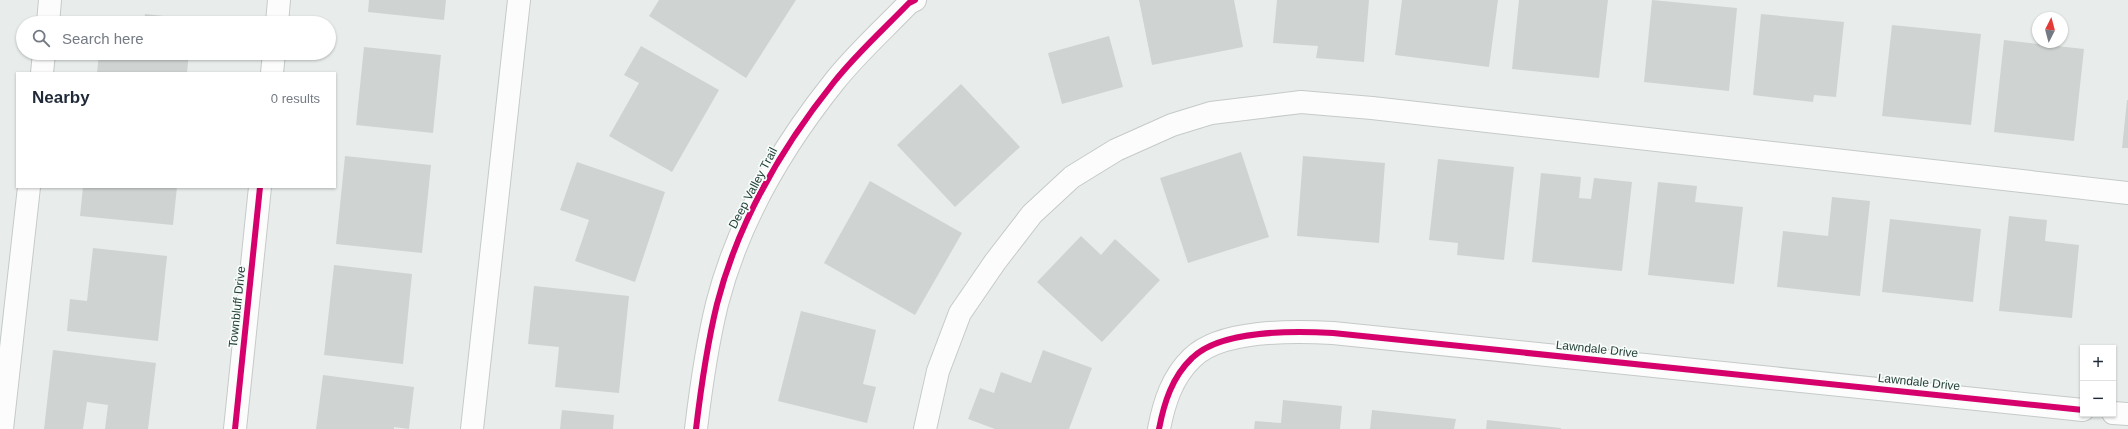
<!DOCTYPE html>
<meta charset="utf-8">
<style>
body{margin:0;font-family:Helvetica,sans-serif;background:#f2f2f3;color:#1f2937}
.controls{position:absolute;right:12px;bottom:12px;display:grid;overflow:hidden;border-radius:0px;box-shadow:0 1px 3px #0004}
.controls button{width:36px;height:36px;display:grid;place-items:center;padding:0;border:0;border-bottom:1px solid #e0e1e3;background:#fff;color:#1f2937;font:20px sans-serif}
.compass{position:absolute;left:2032px;top:12px;width:36px;height:36px;border-radius:50%;background:#fff;box-shadow:0 1px 3px #0004;rotate:6deg}
.list{margin:0;padding:0;list-style:none}
h2{display:flex;justify-content:space-between;align-items:center;height:52px;margin:0;padding:0 16px;font-size:17px}
h2 small{font-size:13px;font-weight:400;color:#747a83}
.icon{flex:none;width:22px;height:22px;fill:none;stroke:currentColor;stroke-width:2;stroke-linecap:round;stroke-linejoin:round}
.map{position:relative;flex:none;width:2128px;height:429px;overflow:hidden}
.search{position:absolute;background:#fff;box-shadow:0 1px 3px #0004;left:16px;top:16px;width:320px;height:44px;display:flex;align-items:center;gap:10px;box-sizing:border-box;padding:0 14px;border-radius:22px;color:#747a83;font-size:15px}
.panel{position:absolute;background:#fff;box-shadow:0 1px 3px #0004;left:16px;top:72px;width:320px;height:116px;border-radius:0px}
.map>svg:first-child{display:block}
.building{fill:#cfd4d2}
.lines{fill:none;stroke-linecap:round;stroke-linejoin:round}
.minor-casing{stroke:#c5cac8;stroke-width:24}
.minor{stroke:#fcfcfc;stroke-width:22}
.cycleway-casing{stroke:#f7fbf9;stroke-width:8}
.cycleway{stroke:#d6006c;stroke-width:6}
.labels{text-anchor:middle;stroke-width:3.5;stroke-linejoin:round;paint-order:stroke}
.street-label{font-size:12px;fill:#24423a;stroke:#f7fbf9}
</style>
<div class="map">
<svg width="2128" height="429" viewBox="0 0 2128 429">
<rect width="100%" height="100%" fill="#e8edeb"/>
<g class="building">
<path d="M369,0h77l-2,20 -76,-8z"/>
<path d="M659,0h137l-50,78 -97,-62z"/>
<path d="M1139,0h95l9,47 -91,18z"/>
<path d="M1277,0h92l-5,62 -48,-4 2,-12 -45,-3z"/>
<path d="M1402,0h96l-9,67 -94,-12z"/>
<path d="M1519,0h89l-9,78 -87,-9z"/>
<path d="M1652,0l85,8 -8,83 -85,-9z"/>
<path d="M145,14l48,5v4h-49z"/>
<path d="M1761,14l83,8 -8,75 -22,-2 -1,7 -60,-7z"/>
<path d="M1892,25l89,9 -10,91 -89,-9z"/>
<path d="M1109,36l14,51 -61,17 -14,-51z"/>
<path d="M2004,40l80,9 -10,92 -80,-9z"/>
<path d="M641,46l78,44 -47,82 -63,-36 30,-53 -15,-8z"/>
<path d="M364,47l77,8 -8,78 -77,-8z"/>
<path d="M99,53h90l-2,20h-90z"/>
<path d="M961,84l59,63 -65,60 -58,-62z"/>
<path d="M2127,100h1v48h-6z"/>
<path d="M1241,152l28,85 -81,26 -28,-85z"/>
<path d="M345,156l86,9 -9,88 -86,-9z"/>
<path d="M1303,156l82,7 -6,80 -82,-7z"/>
<path d="M1438,159l76,8 -10,93 -47,-5 1,-12 -29,-3z"/>
<path d="M577,162l88,30 -30,90 -60,-21 14,-41 -29,-10z"/>
<path d="M1541,173l40,4 -2,21 12,1 3,-21 38,4 -10,89 -90,-9z"/>
<path d="M870,181l92,52 -47,82 -91,-52z"/>
<path d="M1658,182l39,4 -2,16 48,5 -9,77 -86,-9z"/>
<path d="M83,187h94l-4,38 -93,-9z"/>
<path d="M1832,197l38,4 -10,95 -83,-9 6,-56 45,5z"/>
<path d="M2009,216l38,4 -2,21 34,4 -7,73 -73,-7z"/>
<path d="M1890,219l91,10 -8,73 -91,-10z"/>
<path d="M1081,236l20,19 14,-16 45,41 -58,62 -65,-60z"/>
<path d="M93,248l74,8 -9,85 -91,-10 3,-32 17,2z"/>
<path d="M334,265l78,9 -9,90 -79,-9z"/>
<path d="M534,286l95,10 -10,97 -64,-6 4,-40 -31,-3z"/>
<path d="M801,311l75,19 -13,54 13,3 -9,36 -89,-22z"/>
<path d="M53,350l103,13 -8,66h-43l3,-24 -21,-3 -4,27h-39z"/>
<path d="M1043,350l49,18 -23,61h-74l-27,-10 12,-31 14,5 7,-21 30,11z"/>
<path d="M323,375l91,12 -5,42 -15,-2v2h-78z"/>
<path d="M1283,400l59,6 -2,23h-86l1,-8 26,2z"/>
<path d="M562,410l52,5 -1,14h-53z"/>
<path d="M1372,410l84,9 -2,10h-84z"/>
<path d="M1487,420l74,8v1h-75z"/>
</g>
<g class="lines">
<defs>
<g id="minor">
<path d="M48,23l2,-23"/>
<path d="M277,23l2,-23"/>
<path d="M42,73l2,-20"/>
<path d="M272,73l2,-20"/>
<path d="M2113,413l15,1"/>
<path d="M2,429l27,-242"/>
<path d="M235,429l25,-242"/>
<path d="M472,429l47,-429"/>
<path d="M696,429c5,-42 11,-84 21,-125 21,-82 65,-157 117,-222 22,-28 50,-53 75,-79l6,-3"/>
<path d="M925,429l13,-58 22,-58 35,-51 37,-48 40,-37 44,-27 56,-25 39,-12 90,-11 71,6 756,85"/>
<path d="M1159,429c5,-26 13,-52 33,-71 29,-29 103,-27 141,-25l750,77"/>
</g>
</defs>
<use href="#minor" class="minor-casing"/>
<use href="#minor" class="minor"/>
<defs>
<g id="cycleway">
<path d="M235,429l25,-242"/>
<path d="M696,429c5,-42 11,-84 21,-125 21,-82 65,-157 117,-222 22,-28 50,-53 75,-79l6,-3"/>
<path d="M1159,429c5,-26 13,-52 33,-71 29,-29 103,-27 141,-25l750,77"/>
</g>
</defs>
<use href="#cycleway" class="cycleway-casing"/>
<use href="#cycleway" class="cycleway"/>
</g>
<g class="labels">
<g class="street-label">
<text transform="translate(753 188) rotate(-62)" y="4">Deep Valley Trail</text>
<text transform="translate(237 307) rotate(-84)" y="4">Townbluff Drive</text>
<text transform="translate(1597 349) rotate(6)" y="4">Lawndale Drive</text>
<text transform="translate(1919 382) rotate(6)" y="4">Lawndale Drive</text>
</g>
</g>
</svg>
<div class="controls">
<button>+</button>
<button>−</button>
</div>
<svg class="compass" viewBox="-18 -18 36 36"><path d="M0-13l5 13h-10z" fill="#e53935"/><path d="M0 13l5-13h-10z" fill="#747a83"/></svg>
<div class="search"><svg class="icon" aria-label="search" viewBox="0 0 24 24"><circle cx="10" cy="10" r="6"/><path d="M15 15l6 6"/></svg>Search here</div>
<section class="panel">
<h2>Nearby<small>0 results</small></h2>
<ul class="list">
</ul>
</section>
</div>
